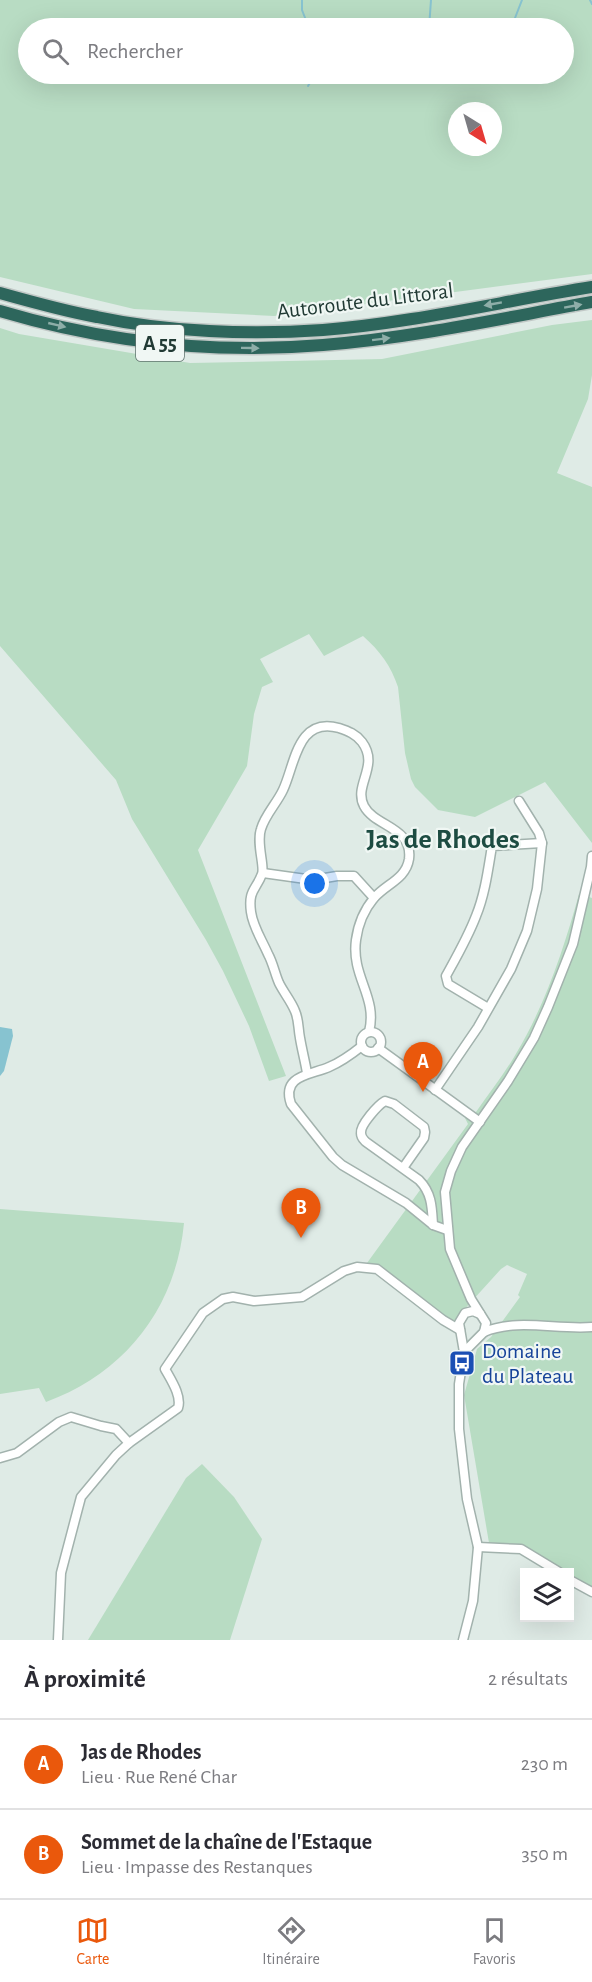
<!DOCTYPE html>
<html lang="fr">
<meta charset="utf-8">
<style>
body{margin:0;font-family:"Alegreya Sans",sans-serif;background:#f7f7f7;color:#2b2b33}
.controls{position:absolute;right:18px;bottom:18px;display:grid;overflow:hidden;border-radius:0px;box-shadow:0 6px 24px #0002}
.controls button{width:54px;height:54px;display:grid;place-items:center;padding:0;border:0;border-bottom:2px solid #e1e1e2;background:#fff;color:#2b2b33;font:30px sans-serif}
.compass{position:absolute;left:448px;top:102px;width:54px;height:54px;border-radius:50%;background:#fff;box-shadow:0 6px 24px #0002;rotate:143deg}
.you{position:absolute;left:315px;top:884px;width:21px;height:21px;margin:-15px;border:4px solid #fff;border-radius:50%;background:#1a73e8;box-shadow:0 0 0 9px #1a73e833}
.badge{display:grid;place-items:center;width:39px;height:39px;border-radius:50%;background:#ea580c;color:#fff;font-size:20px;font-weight:700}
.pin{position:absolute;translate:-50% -50px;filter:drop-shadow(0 2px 3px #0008)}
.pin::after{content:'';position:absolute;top:32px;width:21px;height:18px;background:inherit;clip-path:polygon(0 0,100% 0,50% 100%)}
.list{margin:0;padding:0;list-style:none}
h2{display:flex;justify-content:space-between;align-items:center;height:78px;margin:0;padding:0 24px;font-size:26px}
h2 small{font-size:20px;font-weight:400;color:#7c7c81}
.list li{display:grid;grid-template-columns:39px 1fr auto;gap:18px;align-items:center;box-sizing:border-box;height:90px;padding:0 24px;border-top:2px solid #e1e1e2}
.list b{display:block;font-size:22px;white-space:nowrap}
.list p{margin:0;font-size:20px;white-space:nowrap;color:#7c7c81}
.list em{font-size:20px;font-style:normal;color:#7c7c81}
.icon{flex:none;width:33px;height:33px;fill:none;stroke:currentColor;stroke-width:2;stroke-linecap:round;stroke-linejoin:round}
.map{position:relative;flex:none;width:592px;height:1640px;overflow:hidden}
.search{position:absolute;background:#fff;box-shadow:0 6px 24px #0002;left:18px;right:18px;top:18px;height:66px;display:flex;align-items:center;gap:15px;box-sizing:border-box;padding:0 21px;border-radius:33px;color:#7c7c81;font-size:22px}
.sheet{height:258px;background:#fff}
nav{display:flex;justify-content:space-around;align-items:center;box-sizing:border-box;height:84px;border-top:2px solid #e1e1e2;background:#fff;font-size:16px;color:#7c7c81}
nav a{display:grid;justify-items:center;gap:3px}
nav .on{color:#ea580c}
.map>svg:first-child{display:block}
.green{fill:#b8dcc3;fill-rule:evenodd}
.water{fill:#87c3d0}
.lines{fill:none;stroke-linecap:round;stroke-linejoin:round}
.stream{stroke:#87c3d0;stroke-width:2}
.minor-casing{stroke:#a2b2ad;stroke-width:11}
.highway-casing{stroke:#c1c8c6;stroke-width:15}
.minor{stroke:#fff;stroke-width:8}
.highway{stroke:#2d665c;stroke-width:12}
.oneway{fill:#8eaea8}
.labels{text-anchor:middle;stroke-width:4.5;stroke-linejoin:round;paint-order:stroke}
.shield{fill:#f0f7f4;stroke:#5f736e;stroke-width:1.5}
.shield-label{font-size:21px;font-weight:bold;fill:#213a34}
.street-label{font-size:22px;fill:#213a34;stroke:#f0f7f4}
.transit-label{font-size:22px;fill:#164399;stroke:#f0f7f4;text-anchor:start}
.district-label{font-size:28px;font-weight:bold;fill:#1d4c42;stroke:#f0f7f4}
</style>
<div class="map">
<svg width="592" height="1640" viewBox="0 0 592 1640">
<rect width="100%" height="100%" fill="#dfebe6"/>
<g class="green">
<path d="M0,0h592v274l-318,42 -140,-7 -134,-32zM28,28h536v46h-536zM457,111h36v36h-36z"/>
<path d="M592,320v55l-4,24 -31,74 35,14v356l-47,-61 -70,35 -37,-7 -23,-23 -4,-8 -6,-26 -7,-66c-7,-21 -18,-36 -35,-51l-39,20 -15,-22 -49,25 13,23 -11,5 -8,27 -7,52 -49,84 88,226 -17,5 -20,-55 -26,-55 -17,-31 -74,-121 -16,-39 -116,-134v-318l19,6 171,29 192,-4 170,-34z"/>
<path d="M579,894l13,4v697l-22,-14v-9h-16l-41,-24 -24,-5 -25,-148 13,-46 14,-12 29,-40 -2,-2 9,-21 -20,-9 -6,4 -49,54 -85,-60 101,-139 -3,-6 4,-6h7c14,-20 29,-39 41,-60 29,-49 47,-104 62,-158z"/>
<path d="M0,1209l184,14c-8,85 -59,150 -138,179l-7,-14 -39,6z"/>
<path d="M202,1464l32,33 28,42 -32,101h-142l98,-162z"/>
</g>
<path class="water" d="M0,1027l12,2 1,7 -9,35 -4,5z"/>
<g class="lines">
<g class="stream">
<path d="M302,0v10l7,18"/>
<path d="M590,0l2,4"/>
<path d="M429,28l2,-28"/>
<path d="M515,28v-10l7,-18"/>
<path d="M308,86l7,-12"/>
</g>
<defs>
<g id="minor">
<path d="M263,873l50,7 24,-4h17l20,22"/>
<path d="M488,1008l-40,-24 -2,-8c11,-20 22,-39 30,-60 9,-22 12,-46 16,-70l50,-3"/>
<circle cx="371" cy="1042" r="10"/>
<path d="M362,1046c-10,8 -21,16 -33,21 -18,8 -48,8 -38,37l42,53 9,8 64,38 27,22 14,5"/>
<path d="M378,1048l102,74"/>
<path d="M307,1073c-2,-12 -5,-23 -7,-35 -2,-10 -1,-18 -5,-27 -4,-10 -11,-18 -16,-28 -4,-9 -6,-20 -11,-29 -6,-14 -15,-27 -17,-42 -3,-22 5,-22 11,-38 3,-8 -6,-31 -1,-45 4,-14 16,-26 22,-39 12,-25 14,-74 56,-62 9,3 17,6 23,14 18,24 -9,43 2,64 11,21 49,21 45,53 -3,20 -23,25 -35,39 -10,12 -16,27 -18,42 -5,37 22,57 13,92"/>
<path d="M435,1090l43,-63 33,-58 16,-38 10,-42 5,-46 -3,-10 -20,-32"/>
<path d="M403,1168l21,-30 1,-6 -1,-5 -30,-23 -9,-3c-7,4 -25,24 -24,32 0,5 2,6 5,9l53,38c13,13 13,28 14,45"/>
<path d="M484,1332c34,-14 72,-2 108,-5"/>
<path d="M464,1352l20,-20 2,-9 -15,-24 -21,-50 -5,-57 6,-21 11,-24 46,-66 26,-43 14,-31 25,-63 18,-77 1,-11"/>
<path d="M0,1458l17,-5 42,-31 12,-5 30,9 15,3 13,14"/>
<path d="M478,1547l43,2 38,23"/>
<path d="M570,1580l22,12"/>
<path d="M58,1640l3,-67 20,-76 35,-42 13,-12 49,-35c4,-12 -7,-28 -13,-39l38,-56 20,-14 10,-2 21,4 48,-4 42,-26 13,-4 20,2 66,51 17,10"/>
<path d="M463,1640l10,-39 5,-54 -11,-48 -8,-70v-45l5,-32 -5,-29 6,-10 8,-2 7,3"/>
</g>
<g id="highway">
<path d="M0,293c32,9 64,18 97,24 70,15 154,18 226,13 90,-7 180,-29 269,-43"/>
<path d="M0,311c104,31 215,43 323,34 90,-7 180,-27 269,-43"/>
</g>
</defs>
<use href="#minor" class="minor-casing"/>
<use href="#highway" class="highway-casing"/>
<use href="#minor" class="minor"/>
<use href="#highway" class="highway"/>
</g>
<defs><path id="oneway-solid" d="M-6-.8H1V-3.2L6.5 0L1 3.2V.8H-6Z" transform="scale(1.5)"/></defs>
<g class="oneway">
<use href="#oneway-solid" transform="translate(493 304) rotate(170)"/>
<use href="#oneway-solid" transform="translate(573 306) rotate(-10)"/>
<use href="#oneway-solid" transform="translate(57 325) rotate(13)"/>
<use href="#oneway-solid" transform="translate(381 339) rotate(-7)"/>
<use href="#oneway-solid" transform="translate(250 348) rotate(1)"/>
</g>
<defs>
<symbol id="bus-square" viewBox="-11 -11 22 22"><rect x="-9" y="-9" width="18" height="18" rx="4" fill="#1a4fb4" stroke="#f0f7f4"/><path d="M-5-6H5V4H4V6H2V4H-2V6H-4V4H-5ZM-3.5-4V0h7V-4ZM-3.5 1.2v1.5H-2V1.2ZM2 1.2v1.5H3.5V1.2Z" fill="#fff"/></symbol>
</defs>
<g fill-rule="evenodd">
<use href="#bus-square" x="447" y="1348" width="30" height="30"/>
</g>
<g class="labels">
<rect class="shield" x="136" y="325" width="48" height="36" rx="4.5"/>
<g class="shield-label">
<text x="160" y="350">A 55</text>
</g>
<g class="street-label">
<text transform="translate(365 300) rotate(-7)" y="8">Autoroute du Littoral</text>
</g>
<g class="transit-label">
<text x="482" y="1358">Domaine<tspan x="482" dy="25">du Plateau</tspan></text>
</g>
<g class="district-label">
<text x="443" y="848">Jas de Rhodes</text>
</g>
</g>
</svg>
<div class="controls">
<button><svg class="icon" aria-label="layers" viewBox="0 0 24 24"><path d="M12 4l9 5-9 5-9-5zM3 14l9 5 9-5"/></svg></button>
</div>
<svg class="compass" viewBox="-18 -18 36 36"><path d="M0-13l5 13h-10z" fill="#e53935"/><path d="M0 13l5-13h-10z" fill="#7c7c81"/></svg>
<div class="you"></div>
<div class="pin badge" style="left:423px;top:1092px">A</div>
<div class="pin badge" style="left:301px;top:1238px">B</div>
<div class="search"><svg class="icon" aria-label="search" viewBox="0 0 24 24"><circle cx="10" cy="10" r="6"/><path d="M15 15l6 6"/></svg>Rechercher</div>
</div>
<section class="sheet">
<h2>À proximité<small>2 résultats</small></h2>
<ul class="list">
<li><span class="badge">A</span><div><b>Jas de Rhodes</b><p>Lieu · Rue René Char</p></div><em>230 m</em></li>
<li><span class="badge">B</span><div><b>Sommet de la chaîne de l'Estaque</b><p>Lieu · Impasse des Restanques</p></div><em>350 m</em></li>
</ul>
</section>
<nav>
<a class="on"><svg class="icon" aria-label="map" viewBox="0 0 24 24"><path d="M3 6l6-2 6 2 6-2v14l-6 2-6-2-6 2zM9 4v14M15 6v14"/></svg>Carte</a>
<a><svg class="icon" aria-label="directions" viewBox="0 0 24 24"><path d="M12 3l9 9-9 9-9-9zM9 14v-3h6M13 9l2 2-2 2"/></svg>Itinéraire</a>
<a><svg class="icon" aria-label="saved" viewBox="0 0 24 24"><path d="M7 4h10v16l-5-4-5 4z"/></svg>Favoris</a>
</nav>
